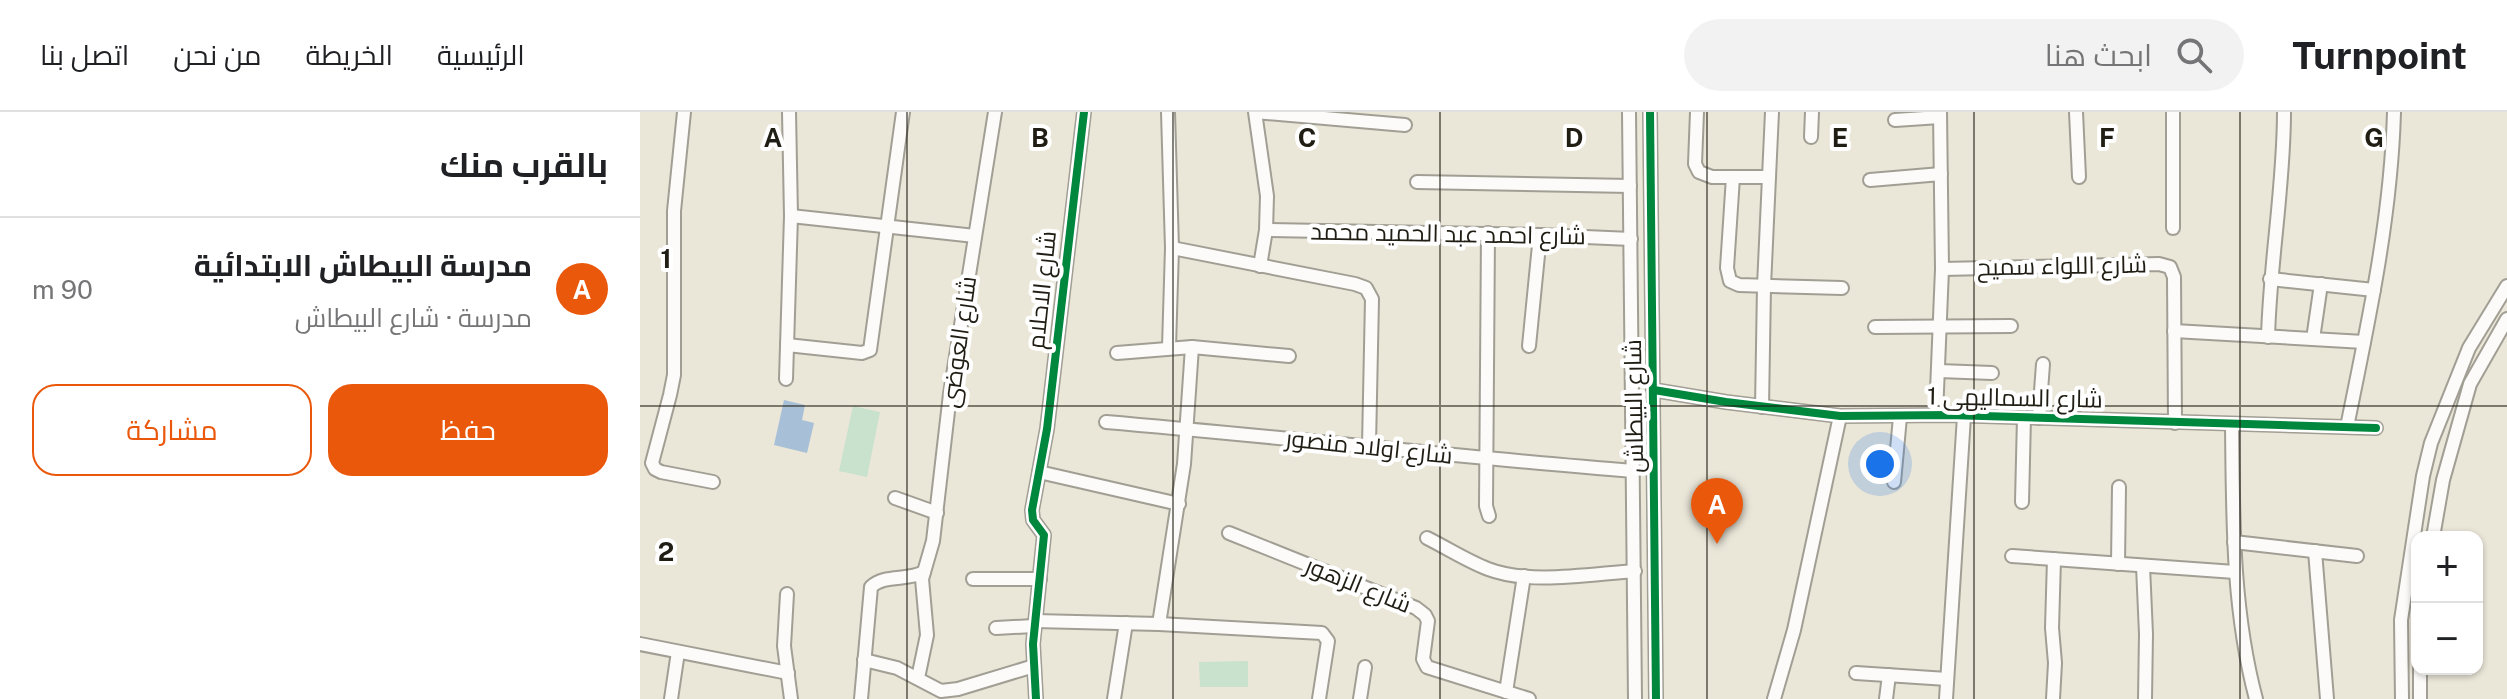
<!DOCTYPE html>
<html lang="ar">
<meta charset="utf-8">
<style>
body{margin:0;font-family:"Public Sans",Cairo,sans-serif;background:#f2f2f2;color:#202124;direction:rtl}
.controls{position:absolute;right:24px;bottom:24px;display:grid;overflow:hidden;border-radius:16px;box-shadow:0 2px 6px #0004}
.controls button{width:72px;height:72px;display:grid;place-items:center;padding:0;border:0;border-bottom:2px solid #e0e0e0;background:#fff;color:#202124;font:40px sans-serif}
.you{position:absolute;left:1240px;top:352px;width:28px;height:28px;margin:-20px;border:6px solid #fff;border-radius:50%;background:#1a73e8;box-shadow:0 0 0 12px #1a73e833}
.badge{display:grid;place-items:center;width:52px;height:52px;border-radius:50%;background:#ea580c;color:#fff;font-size:26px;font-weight:700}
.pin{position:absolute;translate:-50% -66px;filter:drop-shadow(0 2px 4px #0008)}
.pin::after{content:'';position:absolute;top:42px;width:28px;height:24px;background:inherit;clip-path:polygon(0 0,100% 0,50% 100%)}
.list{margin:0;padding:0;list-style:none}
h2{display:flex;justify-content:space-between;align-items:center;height:104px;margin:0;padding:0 32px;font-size:34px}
h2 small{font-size:26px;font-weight:400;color:#757577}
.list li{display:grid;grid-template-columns:52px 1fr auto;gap:24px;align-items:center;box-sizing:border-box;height:144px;padding:0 32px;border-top:2px solid #e0e0e0}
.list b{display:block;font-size:30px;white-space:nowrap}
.list p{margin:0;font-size:26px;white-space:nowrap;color:#757577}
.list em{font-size:26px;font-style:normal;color:#757577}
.actions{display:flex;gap:16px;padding:24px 32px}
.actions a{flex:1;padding:18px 0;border:2px solid #ea580c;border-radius:24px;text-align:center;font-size:28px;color:#ea580c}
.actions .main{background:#ea580c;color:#fff}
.icon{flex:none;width:44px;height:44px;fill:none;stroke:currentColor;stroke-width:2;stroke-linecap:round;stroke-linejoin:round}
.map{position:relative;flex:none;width:1867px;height:587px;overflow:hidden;direction:ltr}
header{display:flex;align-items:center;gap:48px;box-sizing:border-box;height:112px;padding:0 40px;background:#fff;border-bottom:2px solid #e0e0e0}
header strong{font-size:38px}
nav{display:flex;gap:44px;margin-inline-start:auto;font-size:28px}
.search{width:560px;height:72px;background:#f2f2f2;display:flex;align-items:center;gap:20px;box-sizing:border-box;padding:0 28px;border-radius:44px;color:#757577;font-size:30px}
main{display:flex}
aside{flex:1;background:#fff}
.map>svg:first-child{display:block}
.green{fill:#c8e2ce}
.water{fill:#a7c0d8}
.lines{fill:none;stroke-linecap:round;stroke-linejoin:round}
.street-casing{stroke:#a19e94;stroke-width:16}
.street{stroke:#fcfbf9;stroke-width:12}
.cycleway-casing{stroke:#fff;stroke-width:13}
.cycleway{stroke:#00873e;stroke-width:8}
.grid{fill:none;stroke:#201d14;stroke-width:2;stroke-opacity:0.55}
.labels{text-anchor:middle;stroke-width:8;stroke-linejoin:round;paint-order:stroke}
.street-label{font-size:24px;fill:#201d14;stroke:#fff}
.grid-label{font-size:26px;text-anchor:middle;font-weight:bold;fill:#201d14;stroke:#fff;stroke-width:8;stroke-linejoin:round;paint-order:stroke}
</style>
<header>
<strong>Turnpoint</strong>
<div class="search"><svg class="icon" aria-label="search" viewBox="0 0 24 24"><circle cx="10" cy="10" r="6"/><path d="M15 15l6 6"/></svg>ابحث هنا</div>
<nav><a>الرئيسية</a><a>الخريطة</a><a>من نحن</a><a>اتصل بنا</a></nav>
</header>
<main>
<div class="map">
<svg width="1867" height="587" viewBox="0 0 1867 587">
<rect width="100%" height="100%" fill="#eae6d8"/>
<g class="green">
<path d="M213,294l27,6 -13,65 -28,-6z"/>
<path d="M608,549v26h-48l-1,-25z"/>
</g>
<path class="water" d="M144,288l21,5 -3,15 12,3 -7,30 -33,-8z"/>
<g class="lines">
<defs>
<g id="street">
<path d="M44,0l-10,99v164l-4,20 -18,68 3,6 6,3 52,10"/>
<path d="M528,0l4,136 -3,99"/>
<path d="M989,0l6,587"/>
<path d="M1010,0l6,587"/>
<path d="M1057,0l-2,52 4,8 13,5h57"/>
<path d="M1436,0l3,65"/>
<path d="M1533,0v116"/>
<path d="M1255,8l45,-3"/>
<path d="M1171,25l1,-25"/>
<path d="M1093,65l-6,91 3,13 9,4 103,3"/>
<path d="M1230,68l71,-6"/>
<path d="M777,70l213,4"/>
<path d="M151,104l184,20"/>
<path d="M626,118l274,5 91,4"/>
<path d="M848,121l-2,273 3,10"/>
<path d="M532,136l183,36 11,4 6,11 -3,146"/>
<path d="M620,154l6,-36 1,-34 -12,-84 150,13"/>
<path d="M1302,157l217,-5 11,3 4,10 1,146"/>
<path d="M1630,167l104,11"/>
<path d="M1235,215l136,-1"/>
<path d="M1534,219l190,11"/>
<path d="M1628,225c2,-76 16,-150 16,-225"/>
<path d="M1673,227l8,-55"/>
<path d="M147,233l75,8 8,-3 33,-238"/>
<path d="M889,234l11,-111"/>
<path d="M477,241l75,-6 97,9"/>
<path d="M1299,259l53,2"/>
<path d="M146,267l5,-163 -2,-104"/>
<path d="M1014,278l72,12 114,14 109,-1 427,13"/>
<path d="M1122,295l2,-121 8,-174"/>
<path d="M1296,303l6,-146 -2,-157"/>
<path d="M1399,306l4,-54"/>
<path d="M466,310c176,15 351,35 527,49"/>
<path d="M1592,312c1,93 0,185 24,275"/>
<path d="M1707,315c21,-104 44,-208 47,-315"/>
<path d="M399,360l140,32"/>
<path d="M1254,370l6,-65"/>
<path d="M255,386l42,15"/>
<path d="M1382,390l2,-85"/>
<path d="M589,421l187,75 9,7 3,6 -5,38 4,8 102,32"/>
<path d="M1793,425l10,-57 27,-96 37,-65"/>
<path d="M787,426c20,10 40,23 61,31 42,16 102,5 147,2"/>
<path d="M1594,430l123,14"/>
<path d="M1675,439l12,148"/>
<path d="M1372,444l223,16"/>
<path d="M1478,452l1,-77"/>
<path d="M1503,454l3,68 -1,65"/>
<path d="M333,467h67"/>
<path d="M147,482l-3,52 7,53"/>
<path d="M395,509l124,3 163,9 6,8 -9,58"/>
<path d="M519,512l25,-160 8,-117"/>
<path d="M356,516l38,-2"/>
<path d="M0,532l148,29"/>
<path d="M224,548l33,8 44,23 17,-2 76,-23"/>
<path d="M1216,561l91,6"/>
<path d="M278,566l9,-43 -5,-56 11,-38 17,-147 45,-282"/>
<path d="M866,580l18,-116"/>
<path d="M31,587l7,-47"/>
<path d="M221,587l10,-112c13,-13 37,-6 53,-15"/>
<path d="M396,587l-3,-55 11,-109 -11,-15 -1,-10 15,-81 37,-317"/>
<path d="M474,587l12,-76"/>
<path d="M720,587l5,-32"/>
<path d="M1134,587l20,-69 46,-214"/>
<path d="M1246,587l3,-24"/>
<path d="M1306,587l18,-283"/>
<path d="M1413,587l2,-36 -3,-35 2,-69"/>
<path d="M1762,587l-1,-79 22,-144 8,-33 38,-95 38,-62"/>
<path d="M1780,587v-30"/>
</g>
</defs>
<use href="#street" class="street-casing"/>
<use href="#street" class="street"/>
<defs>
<g id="cycleway">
<path d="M1010,0l6,587"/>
<path d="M1014,278l72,12 114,14 109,-1 427,13"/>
<path d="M396,587l-3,-55 11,-109 -11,-15 -1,-10 15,-81 37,-317"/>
</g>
</defs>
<use href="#cycleway" class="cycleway-casing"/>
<use href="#cycleway" class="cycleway"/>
</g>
<path class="grid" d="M267,0v587M533,0v587M800,0v587M1067,0v587M1334,0v587M1600,0v587M0,294h1867"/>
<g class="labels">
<g class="street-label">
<text transform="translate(808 122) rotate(1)" y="8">شارع احمد عبد الحميد محمد</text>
<text transform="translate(1422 154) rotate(-1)" y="8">شارع اللواء سميح</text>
<text transform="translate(402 178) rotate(-84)" y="8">شارع الاحلام</text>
<text transform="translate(319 230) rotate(-82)" y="8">شارع العوضى</text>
<text transform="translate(1375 286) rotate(1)" y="8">شارع السماليهى 1</text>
<text transform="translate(994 294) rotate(-91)" y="8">شارع البيطاش</text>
<text transform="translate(729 335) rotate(6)" y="8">شارع اولاد منصور</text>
<text transform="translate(718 473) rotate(22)" y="8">شارع الزهور</text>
</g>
</g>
<g class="grid-label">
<text x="133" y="35">A</text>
<text x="400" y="35">B</text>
<text x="667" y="35">C</text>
<text x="934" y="35">D</text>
<text x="1200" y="35">E</text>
<text x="1467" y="35">F</text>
<text x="1734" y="35">G</text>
<text x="26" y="156">1</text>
<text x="26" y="449">2</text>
</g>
</svg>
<div class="controls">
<button>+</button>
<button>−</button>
</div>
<div class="you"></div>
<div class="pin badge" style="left:1077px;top:432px">A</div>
</div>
<aside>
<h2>بالقرب منك<small></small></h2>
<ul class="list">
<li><span class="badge">A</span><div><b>مدرسة البيطاش الابتدائية</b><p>مدرسة · شارع البيطاش</p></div><em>90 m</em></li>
</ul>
<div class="actions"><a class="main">حفظ</a><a>مشاركة</a></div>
</aside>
</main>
